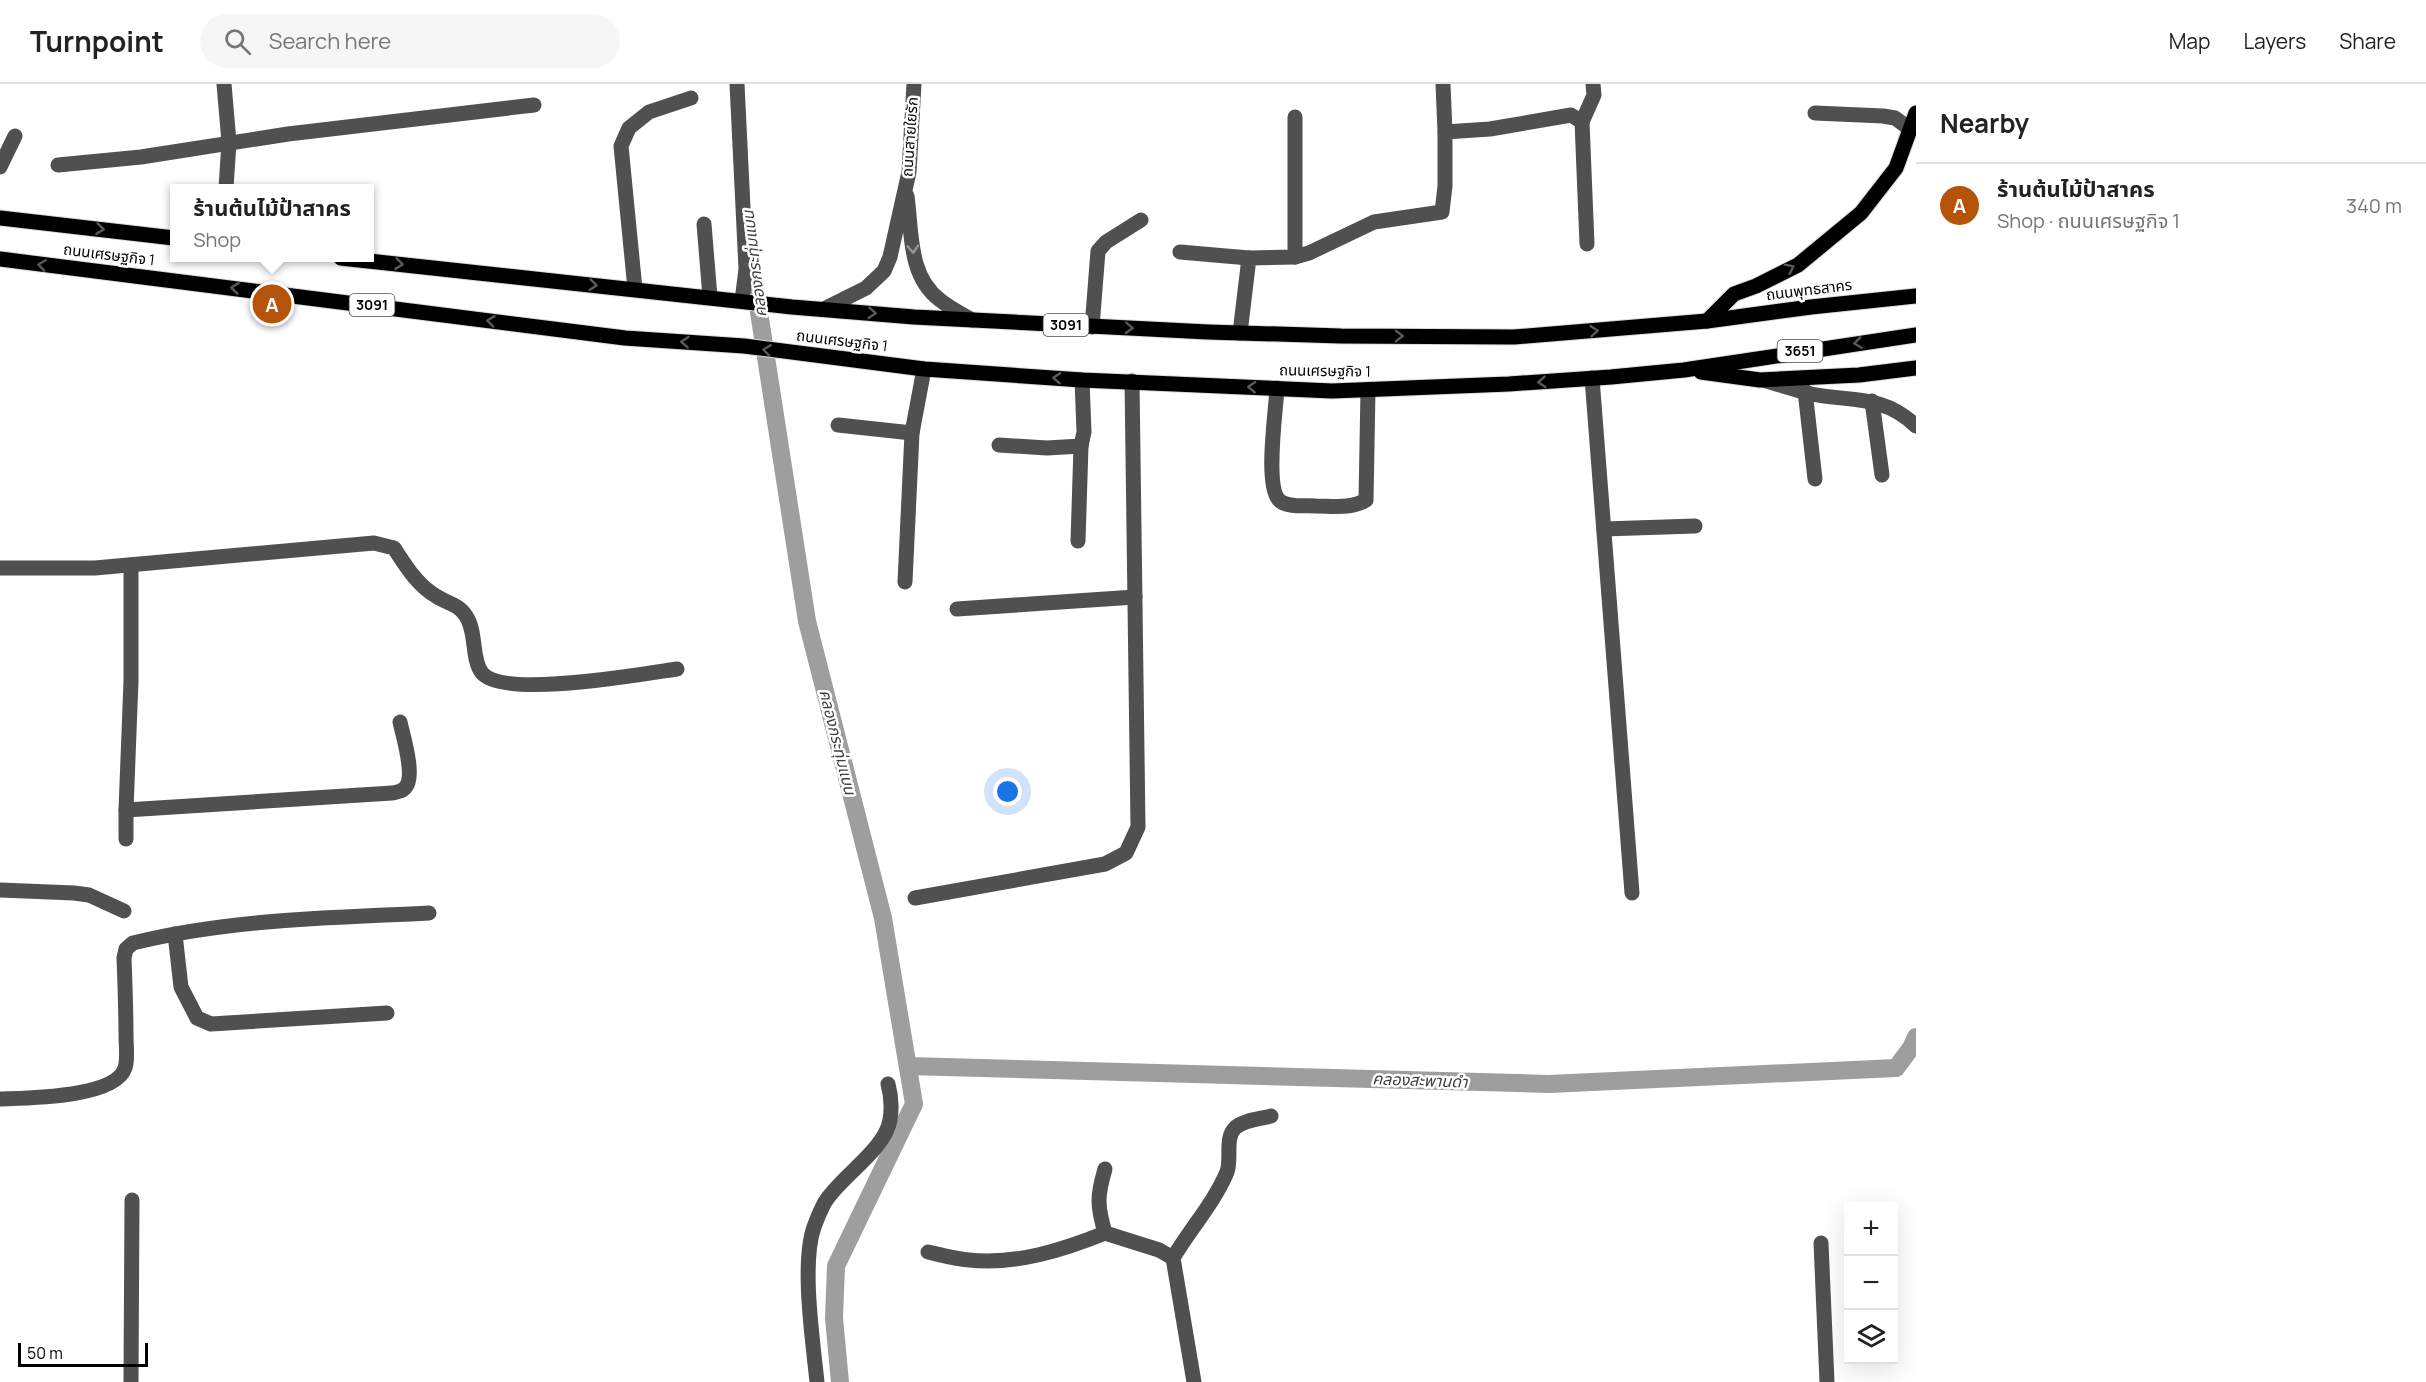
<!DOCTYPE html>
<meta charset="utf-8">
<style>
body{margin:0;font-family:Manrope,"Noto Sans Thai",sans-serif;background:#f6f6f6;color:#222}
.controls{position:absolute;right:18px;bottom:18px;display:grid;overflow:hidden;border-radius:0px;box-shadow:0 6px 24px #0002}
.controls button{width:54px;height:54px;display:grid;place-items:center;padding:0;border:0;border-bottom:2px solid #e0e0e0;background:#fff;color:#222;font:30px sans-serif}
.scale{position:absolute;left:18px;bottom:15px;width:130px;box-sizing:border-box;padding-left:6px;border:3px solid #000;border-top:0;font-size:16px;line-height:21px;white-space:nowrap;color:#000;-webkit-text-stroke:4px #fff;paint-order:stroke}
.you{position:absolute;left:1008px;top:708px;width:21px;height:21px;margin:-15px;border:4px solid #fff;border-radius:50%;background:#1a73e8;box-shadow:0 0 0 9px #1a73e833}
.badge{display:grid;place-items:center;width:39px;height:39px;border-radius:50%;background:#b45309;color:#fff;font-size:20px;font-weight:700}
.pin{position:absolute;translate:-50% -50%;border:3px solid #fff;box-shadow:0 2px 6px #0006}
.popup{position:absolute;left:170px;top:100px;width:204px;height:78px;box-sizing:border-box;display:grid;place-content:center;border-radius:0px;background:#fff;filter:drop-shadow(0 2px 4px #0005);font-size:20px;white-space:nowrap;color:#767676}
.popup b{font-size:22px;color:#222}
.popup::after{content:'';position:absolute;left:50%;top:100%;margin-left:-12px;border:12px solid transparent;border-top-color:#fff}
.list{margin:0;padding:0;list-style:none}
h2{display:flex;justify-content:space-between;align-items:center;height:78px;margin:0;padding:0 24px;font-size:26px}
h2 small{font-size:20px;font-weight:400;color:#767676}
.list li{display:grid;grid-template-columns:39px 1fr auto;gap:18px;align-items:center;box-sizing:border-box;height:84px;padding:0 24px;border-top:2px solid #e0e0e0}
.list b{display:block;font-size:22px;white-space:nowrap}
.list p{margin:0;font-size:20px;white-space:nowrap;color:#767676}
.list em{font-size:20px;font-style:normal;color:#767676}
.icon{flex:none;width:33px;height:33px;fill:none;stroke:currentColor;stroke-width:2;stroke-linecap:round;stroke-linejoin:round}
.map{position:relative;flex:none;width:1916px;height:1298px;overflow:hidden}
header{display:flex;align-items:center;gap:36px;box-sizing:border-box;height:84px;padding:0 30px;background:#fff;border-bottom:2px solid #e0e0e0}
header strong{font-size:28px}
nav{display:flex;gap:33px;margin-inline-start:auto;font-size:21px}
.search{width:420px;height:54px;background:#f6f6f6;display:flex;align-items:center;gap:15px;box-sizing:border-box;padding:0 21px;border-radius:33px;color:#767676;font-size:22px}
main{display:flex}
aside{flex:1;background:#fff}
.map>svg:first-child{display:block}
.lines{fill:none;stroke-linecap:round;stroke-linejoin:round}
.canal{stroke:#9e9e9e;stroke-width:18}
.major-casing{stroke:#dbdbdb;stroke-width:17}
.minor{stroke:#505050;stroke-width:15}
.major{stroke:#000;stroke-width:15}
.oneway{stroke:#595959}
.oneway2{stroke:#969696}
.labels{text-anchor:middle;stroke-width:5;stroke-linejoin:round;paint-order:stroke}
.shield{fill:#fff;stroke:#4c4c4c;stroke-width:1.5}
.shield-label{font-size:14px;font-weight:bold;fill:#000}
.street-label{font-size:15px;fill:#000;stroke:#fff}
.water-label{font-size:16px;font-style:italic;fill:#3f3f3f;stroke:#fff}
</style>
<header>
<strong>Turnpoint</strong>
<div class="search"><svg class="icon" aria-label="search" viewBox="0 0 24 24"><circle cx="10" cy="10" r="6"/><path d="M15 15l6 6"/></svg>Search here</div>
<nav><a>Map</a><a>Layers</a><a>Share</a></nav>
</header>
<main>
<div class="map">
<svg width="1916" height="1298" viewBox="0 0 1916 1298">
<rect width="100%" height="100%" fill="#fff"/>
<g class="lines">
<g class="canal">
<path d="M749,164l58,373 76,297 31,186 -78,162 -2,52 6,64"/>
<path d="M908,982l641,18 347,-16 15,-20 5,-11"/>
</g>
<defs>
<g id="major">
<path d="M0,134l174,20"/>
<path d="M341,174l451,49 122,10 294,15 133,4 173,1 193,-16 104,-14 105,-11"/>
<path d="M0,175l625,79 119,8 180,23 158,11 250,11 177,-7 102,-7 73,-7 232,-35"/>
<path d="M1707,237l27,-27 22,-8 42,-21 63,-52 35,-45 20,-55"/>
<path d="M1701,288l59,8 99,-5 57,-7"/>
</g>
</defs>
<use href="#major" class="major-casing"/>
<g class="minor">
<path d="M224,0l5,58 -3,46"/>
<path d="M737,0l9,185 -4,32"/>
<path d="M1443,0l2,48"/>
<path d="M1815,29l68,3 12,2 15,11"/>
<path d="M1582,38l12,-27 -1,-11"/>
<path d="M58,81l83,-8 147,-23 246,-29"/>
<path d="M0,83l15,-31"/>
<path d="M907,112c5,36 1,80 33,104 10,8 22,14 32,20"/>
<path d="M704,140l6,73"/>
<path d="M1180,168l69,6"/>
<path d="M1295,173v-140"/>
<path d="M635,205l-14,-143 8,-18 20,-16 42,-14"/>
<path d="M824,225l42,-21 18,-17 6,-14 19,-85 5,-88"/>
<path d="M1092,243l6,-76 8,-9 35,-22"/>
<path d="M1240,249l9,-75 46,-1 14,-4 65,-31 68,-10 3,-26v-54l45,-3 81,-14 11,7 5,122"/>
<path d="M1592,294l40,515"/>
<path d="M1766,297c15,4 30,9 45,13 40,8 72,0 105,32"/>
<path d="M1277,304c-1,23 -13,100 3,113 9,7 26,4 36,5 18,0 35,3 50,-6l2,-110"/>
<path d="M1805,307l10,88"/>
<path d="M1872,317l10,74"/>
<path d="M838,341l74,8"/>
<path d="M999,361l48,3 34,-2 3,-14 -2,-52"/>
<path d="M1604,445l91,-3"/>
<path d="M1078,457l3,-95"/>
<path d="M131,481v116l-5,129 266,-17c5,-1 9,-1 13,-5 11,-11 -2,-52 -5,-66"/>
<path d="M0,484h95l279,-25 20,5c12,18 23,37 42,48 10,7 23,8 30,20 11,16 5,43 16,57 22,26 161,1 195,-4"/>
<path d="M905,498l7,-149 12,-64"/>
<path d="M957,525l178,-12"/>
<path d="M126,755v-29"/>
<path d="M0,806l74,3 15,2 35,16"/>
<path d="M915,814l190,-34 21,-11 12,-26 -6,-446"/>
<path d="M175,850l6,53 16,31 14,6 176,-11"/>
<path d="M0,1015c27,-1 115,-1 125,-31 3,-9 1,-22 1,-32 0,-26 -1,-52 -2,-78l2,-9 7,-6c97,-24 197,-25 296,-30"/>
<path d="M1105,1085c-8,27 -8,36 0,64l54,17 14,8"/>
<path d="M1821,1159l6,139"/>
<path d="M928,1168c13,3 27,7 41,8 47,5 94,-10 136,-27"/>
<path d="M131,1298l1,-182"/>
<path d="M817,1298c-4,-40 -16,-118 -3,-155 3,-8 7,-18 11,-25 16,-26 60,-52 65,-82 2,-12 1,-25 -2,-36"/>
<path d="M1194,1298l-21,-124c17,-29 41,-55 54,-86 5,-13 -3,-35 9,-45 9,-7 24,-8 35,-11"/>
</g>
<use href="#major" class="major"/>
</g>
<defs><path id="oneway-chevron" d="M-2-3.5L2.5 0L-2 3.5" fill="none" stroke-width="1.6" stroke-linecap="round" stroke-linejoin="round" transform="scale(1.5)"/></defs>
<g class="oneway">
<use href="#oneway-chevron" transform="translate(100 145) rotate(7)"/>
<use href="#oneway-chevron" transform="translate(399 180) rotate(7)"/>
<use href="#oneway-chevron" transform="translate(42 181) rotate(-172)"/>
<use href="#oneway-chevron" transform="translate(1790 184) rotate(-26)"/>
<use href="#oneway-chevron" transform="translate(593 201) rotate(6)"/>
<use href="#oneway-chevron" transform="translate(235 204) rotate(-173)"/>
<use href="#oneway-chevron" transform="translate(872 229) rotate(5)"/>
<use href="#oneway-chevron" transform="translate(491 237) rotate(-173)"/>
<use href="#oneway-chevron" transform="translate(1129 244) rotate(3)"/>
<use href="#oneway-chevron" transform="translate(1594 247) rotate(-5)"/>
<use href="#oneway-chevron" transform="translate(1399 252)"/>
<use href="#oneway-chevron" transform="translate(685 258) rotate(-176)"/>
<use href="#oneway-chevron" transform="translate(1858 259) rotate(172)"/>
<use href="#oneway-chevron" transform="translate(767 266) rotate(-172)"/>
<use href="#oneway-chevron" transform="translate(1057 294) rotate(-176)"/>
<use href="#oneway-chevron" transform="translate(1542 298) rotate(176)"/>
<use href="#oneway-chevron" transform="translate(1252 303) rotate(-177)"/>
</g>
<use class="oneway2" href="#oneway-chevron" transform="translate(913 165) rotate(86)"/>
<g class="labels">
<g class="shield">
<rect x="349.5" y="210" width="45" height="22" rx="4.5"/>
<rect x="1043.5" y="230" width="45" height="22" rx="4.5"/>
<rect x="1777.5" y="256" width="45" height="22" rx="4.5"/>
</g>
<g class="shield-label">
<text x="372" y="226">3091</text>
<text x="1066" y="246">3091</text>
<text x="1800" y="272">3651</text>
</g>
<g class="street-label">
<text transform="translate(910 53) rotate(-86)" y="5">ถนนสายใยรัก</text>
<text transform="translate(109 171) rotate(7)" y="5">ถนนเศรษฐกิจ 1</text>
<text transform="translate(1809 206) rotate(-7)" y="5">ถนนพุทธสาคร</text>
<text transform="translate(842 257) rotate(7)" y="5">ถนนเศรษฐกิจ 1</text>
<text transform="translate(1325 287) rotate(1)" y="5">ถนนเศรษฐกิจ 1</text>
</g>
<g class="water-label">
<text transform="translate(754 180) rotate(-97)" y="6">คลองกระทุ่มแบน</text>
<text transform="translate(838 658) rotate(76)" y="6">คลองกระทุ่มแบน</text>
<text transform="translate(1420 996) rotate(2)" y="6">คลองสะพานดำ</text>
</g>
</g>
</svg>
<div class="controls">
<button>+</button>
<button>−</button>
<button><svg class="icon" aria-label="layers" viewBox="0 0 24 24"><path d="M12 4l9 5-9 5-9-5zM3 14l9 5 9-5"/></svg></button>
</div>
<div class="scale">50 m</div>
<div class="you"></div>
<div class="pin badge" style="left:272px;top:220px">A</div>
<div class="popup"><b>ร้านต้นไม้ป้าสาคร</b>Shop</div>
</div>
<aside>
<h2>Nearby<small></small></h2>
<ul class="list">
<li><span class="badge">A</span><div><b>ร้านต้นไม้ป้าสาคร</b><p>Shop · ถนนเศรษฐกิจ 1</p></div><em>340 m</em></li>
</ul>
</aside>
</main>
